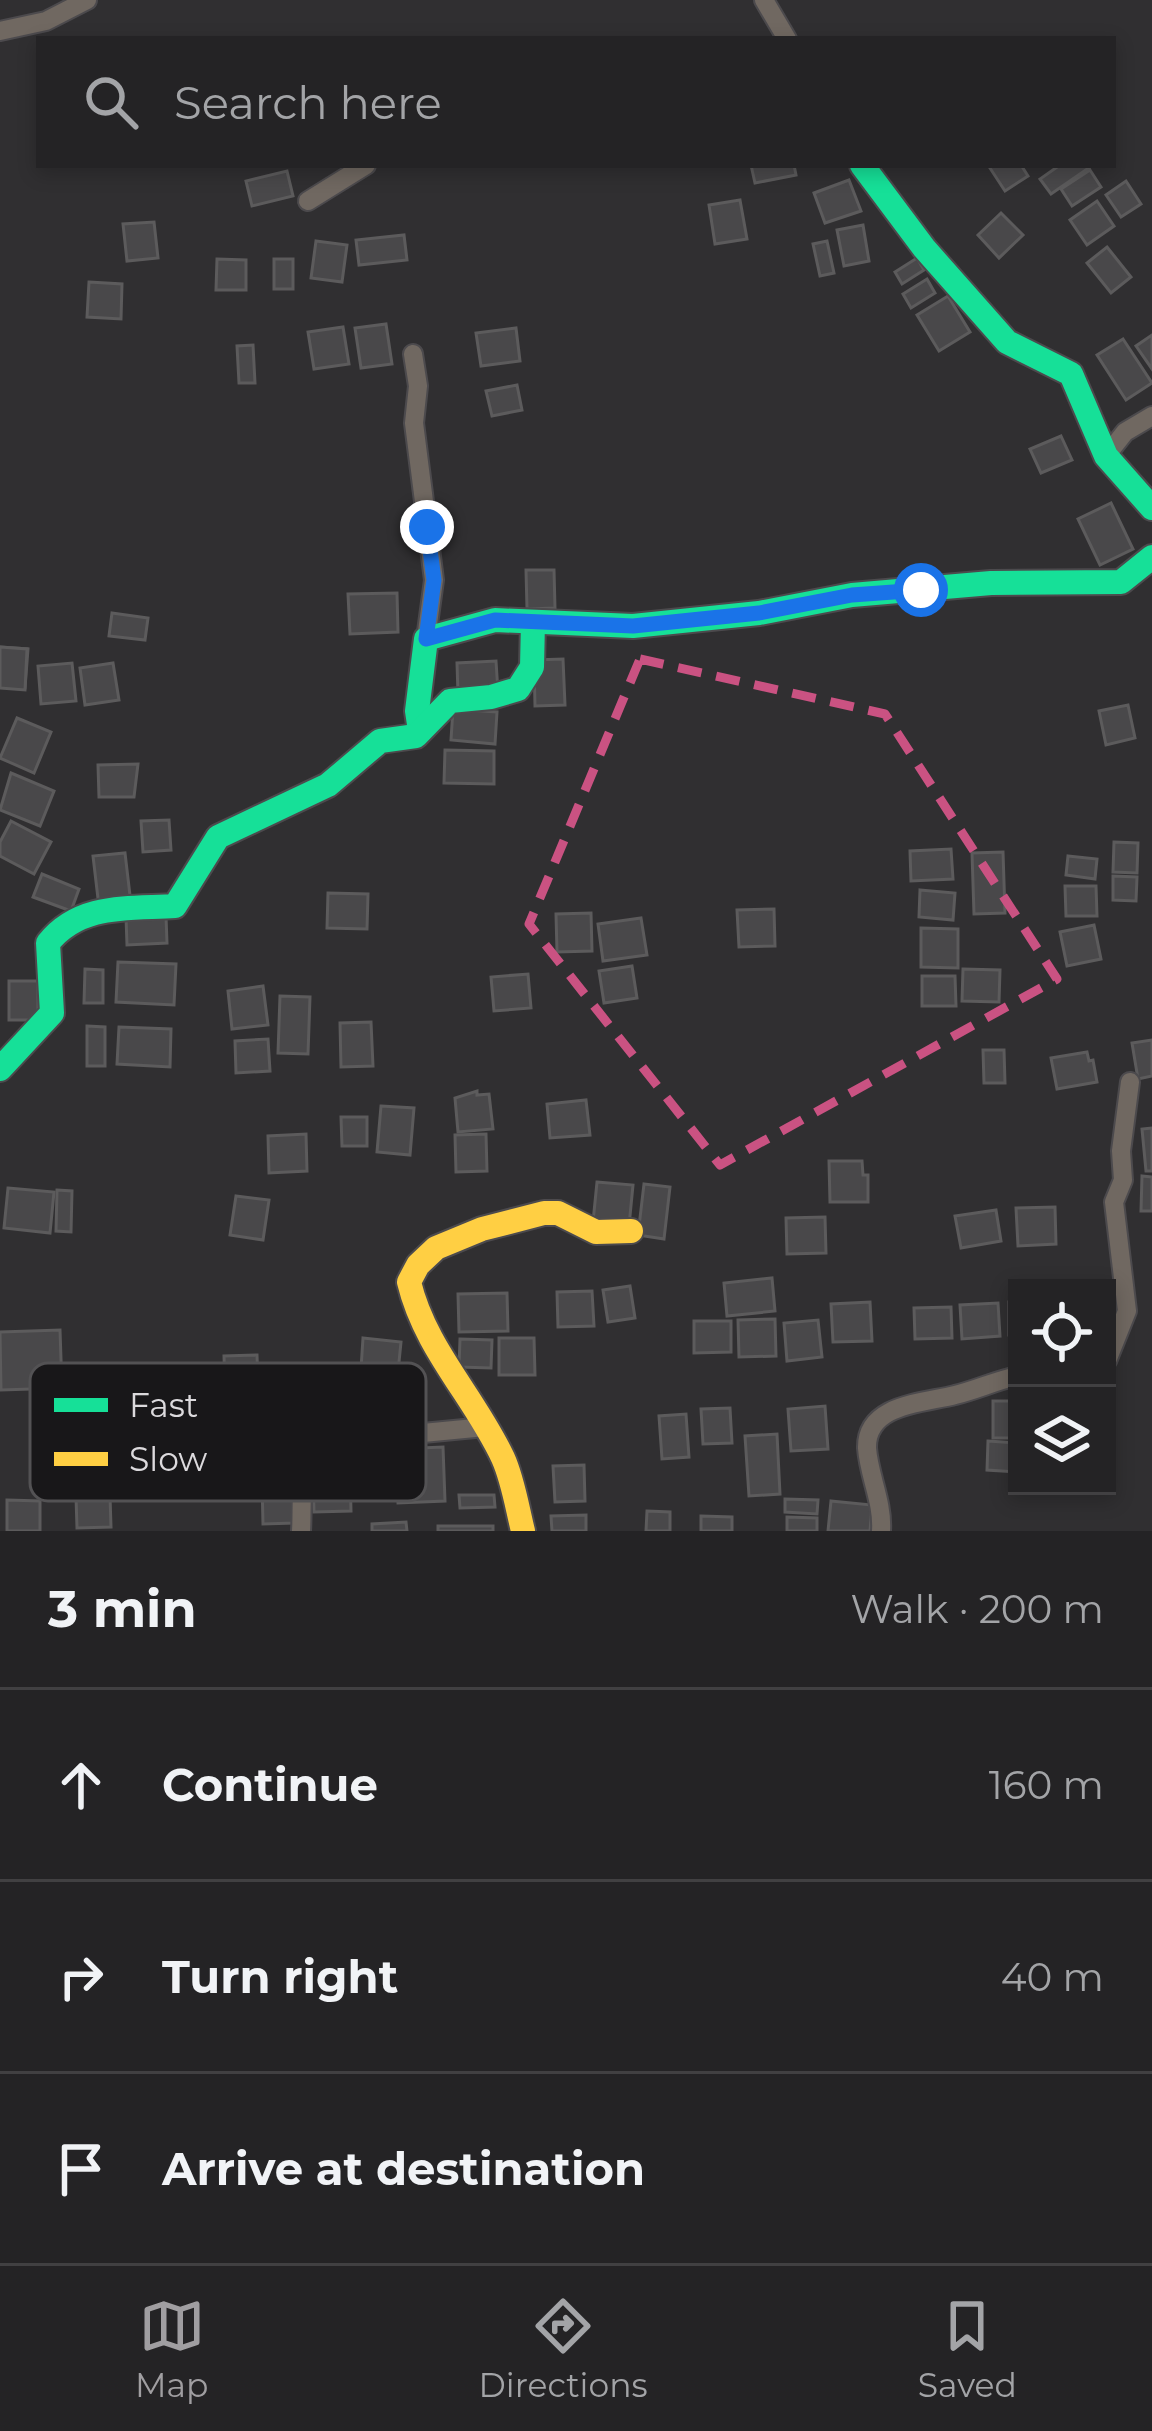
<!DOCTYPE html>
<meta charset="utf-8">
<style>
body{margin:0;font-family:Montserrat,sans-serif;background:#302f32;color:#f1f3f6}
.controls{position:absolute;right:36px;bottom:36px;display:grid;overflow:hidden;border-radius:0px;box-shadow:0 6px 18px #0003}
.controls button{width:108px;height:108px;display:grid;place-items:center;padding:0;border:0;border-bottom:3px solid #414042;background:#242325;color:#f1f3f6;font:60px sans-serif}
.stop{position:absolute;width:36px;height:36px;margin:-27px;border:9px solid #1a73e8;border-radius:50%;background:#fff}
.stop.end{background:#1a73e8;border-color:#fff;box-shadow:0 3px 12px #0008}
.list{margin:0;padding:0;list-style:none}
h2{display:flex;justify-content:space-between;align-items:center;height:156px;margin:0;padding:0 48px;font-size:51px}
h2 small{font-size:39px;font-weight:400;color:#a3a4a7}
.list li{display:grid;grid-template-columns:78px 1fr auto;gap:36px;align-items:center;box-sizing:border-box;height:192px;padding:0 48px;border-top:3px solid #414042}
.list b{display:block;font-size:45px;white-space:nowrap}
.list em{font-size:39px;font-style:normal;color:#a3a4a7}
.icon{flex:none;width:66px;height:66px;fill:none;stroke:currentColor;stroke-width:2;stroke-linecap:round;stroke-linejoin:round}
.map{position:relative;flex:none;width:1152px;height:1531px;overflow:hidden}
.search{position:absolute;background:#242325;box-shadow:0 6px 18px #0003;left:36px;right:36px;top:36px;height:132px;display:flex;align-items:center;gap:30px;box-sizing:border-box;padding:0 42px;border-radius:0px;color:#a3a4a7;font-size:45px}
.sheet{height:732px;background:#242325}
nav{display:flex;justify-content:space-around;align-items:center;box-sizing:border-box;height:168px;border-top:3px solid #414042;background:#242325;font-size:33px;color:#a3a4a7}
nav a{display:grid;justify-items:center;gap:6px}
nav .on{color:#a09ea1}
.map>svg:first-child{display:block}
.building{fill:#49484a;stroke:#5c5b5c;stroke-width:3}
.lines{fill:none;stroke-linecap:round;stroke-linejoin:round}
.street-casing{stroke:#4c4a4d;stroke-width:22}
.fast-casing{stroke:#4c4a4d;stroke-width:28}
.slow-casing{stroke:#4c4a4d;stroke-width:28}
.street{stroke:#706861;stroke-width:18}
.fast{stroke:#16e098;stroke-width:24}
.slow{stroke:#ffcf43;stroke-width:24}
.route{stroke:#1a73e8;stroke-width:15}
.marked{fill:none;stroke:#ca5282;stroke-width:9;stroke-dasharray:24 15;stroke-linejoin:round}
.key{fill:#181719;stroke:#535254;stroke-width:3}
.key-label{font-size:33px;fill:#dcdadd}
</style>
<div class="map">
<svg width="1152" height="1531" viewBox="0 0 1152 1531">
<rect width="100%" height="100%" fill="#302f31"/>
<g class="building">
<path d="M751,165h43l2,10 -41,8z"/>
<path d="M988,165h33l7,11 -23,15z"/>
<path d="M1060,165h33l-42,29 -11,-15z"/>
<path d="M1090,170l11,17 -29,19 -11,-17z"/>
<path d="M287,171l6,25 -41,10 -6,-25z"/>
<path d="M849,180l12,31 -36,12 -11,-30z"/>
<path d="M1126,181l15,23 -20,13 -15,-22z"/>
<path d="M740,200l7,39 -32,5 -6,-39z"/>
<path d="M1097,201l17,25 -27,19 -17,-25z"/>
<path d="M1001,213l22,22 -24,23 -21,-23z"/>
<path d="M154,222l4,36 -31,3 -4,-37z"/>
<path d="M863,225l6,36 -25,5 -7,-36z"/>
<path d="M404,235l3,25 -48,5 -3,-25z"/>
<path d="M316,241l31,4 -5,37 -31,-4z"/>
<path d="M827,241l7,32 -14,3 -7,-32z"/>
<path d="M1107,247l24,30 -20,16 -24,-30z"/>
<path d="M917,258l7,12 -22,14 -7,-12z"/>
<path d="M217,259l29,1v30h-30z"/>
<rect x="274" y="259" width="19" height="30"/>
<path d="M927,279l8,14 -24,15 -8,-14z"/>
<path d="M89,282l33,2 -1,35 -34,-2z"/>
<path d="M948,296l22,36 -31,19 -22,-36z"/>
<path d="M386,324l6,40 -31,4 -6,-40z"/>
<path d="M343,327l6,37 -35,5 -6,-37z"/>
<path d="M516,328l4,33 -39,5 -5,-33z"/>
<path d="M1152,335v34l-16,-23z"/>
<path d="M1123,339l29,44 -26,17 -29,-45z"/>
<path d="M253,345l2,38h-16l-2,-37z"/>
<path d="M517,385l5,25 -30,6 -6,-25z"/>
<path d="M1061,436l11,24 -31,13 -11,-24z"/>
<path d="M1111,503l22,46 -33,16 -22,-46z"/>
<path d="M526,570h28l1,38 -28,1z"/>
<path d="M397,593l1,39 -48,2 -2,-40z"/>
<path d="M112,613l36,5 -3,22 -36,-4z"/>
<path d="M0,647l28,2 -3,39 -25,-2z"/>
<path d="M0,647l27,2 -2,41 -25,-2z"/>
<path d="M563,659l2,46 -30,1 -1,-46z"/>
<path d="M496,661l2,31 -40,2 -1,-31z"/>
<path d="M72,663l4,38 -35,3 -3,-38z"/>
<path d="M113,663l6,37 -34,5 -5,-37z"/>
<path d="M1128,705l7,33 -29,7 -7,-34z"/>
<path d="M453,709l44,3 -2,32 -44,-4z"/>
<path d="M17,718l34,14 -17,41 -34,-15z"/>
<path d="M445,750l49,1v33l-50,-1z"/>
<path d="M138,764l-4,33h-35l-1,-32z"/>
<path d="M11,773l43,18 -14,35 -40,-16z"/>
<path d="M169,820l2,30 -28,2 -2,-31z"/>
<path d="M11,821l40,21 -17,32 -34,-18v-14z"/>
<path d="M1114,842l24,1 -1,30 -24,-1z"/>
<path d="M951,849l2,30 -42,2 -1,-30z"/>
<path d="M1003,852l2,61 -31,1 -2,-61z"/>
<path d="M125,853l6,51 -32,3 -6,-51z"/>
<path d="M1068,856l29,3 -2,20 -29,-4z"/>
<path d="M42,874l37,15 -8,22 -38,-14z"/>
<path d="M1113,876l24,1 -1,24 -23,-1z"/>
<path d="M1065,886h31l1,30h-31z"/>
<path d="M920,890l35,3 -2,27 -34,-3z"/>
<path d="M328,893l40,1 -1,35 -40,-1z"/>
<path d="M774,909l1,37 -36,1 -2,-37z"/>
<path d="M591,913l1,38 -35,1 -1,-38z"/>
<path d="M166,916l1,27 -40,2 -1,-28z"/>
<path d="M641,918l6,37 -44,6 -5,-37z"/>
<path d="M1094,925l7,34 -34,7 -7,-34z"/>
<path d="M921,928l37,1v39l-37,-1z"/>
<path d="M118,962l58,2 -2,41 -58,-3z"/>
<path d="M632,966l5,32 -33,5 -5,-32z"/>
<path d="M85,969l18,1v33h-19z"/>
<path d="M963,969l37,1 -1,32 -37,-1z"/>
<path d="M528,974l3,34 -37,3 -3,-34z"/>
<path d="M922,976h33l1,30h-34z"/>
<rect x="9" y="981" width="29" height="39"/>
<path d="M263,986l5,39 -36,4 -4,-38z"/>
<path d="M280,996l30,1 -2,57 -30,-1z"/>
<path d="M371,1022l2,44 -32,1 -1,-44z"/>
<path d="M87,1026l18,1v39h-18z"/>
<path d="M119,1027l52,2 -1,38 -53,-3z"/>
<path d="M268,1039l2,32 -34,2 -1,-32z"/>
<path d="M1152,1040v36l-14,3 -6,-36z"/>
<path d="M983,1050h21l1,33h-21z"/>
<path d="M1087,1052l2,9 4,-1 4,22 -40,7 -6,-31z"/>
<path d="M477,1091v4l12,-1 4,35 -35,3 -3,-34z"/>
<path d="M586,1100l4,35 -40,3 -3,-34z"/>
<path d="M381,1106l33,2 -4,47 -33,-3z"/>
<path d="M341,1117h26v29h-25z"/>
<path d="M1152,1128v43h-6l-4,-42z"/>
<path d="M306,1134l1,37 -38,2 -1,-37z"/>
<path d="M486,1134l1,37 -31,1 -1,-37z"/>
<path d="M829,1161h33l1,14h5v27h-38z"/>
<path d="M1142,1176l10,1v34h-11z"/>
<path d="M597,1182l36,3 -4,41 -36,-4z"/>
<path d="M644,1184l26,3 -6,52 -26,-4z"/>
<path d="M8,1188l46,4 -4,41 -46,-5z"/>
<path d="M57,1190l15,1 -1,41 -15,-1z"/>
<path d="M236,1196l33,4 -6,40 -33,-5z"/>
<path d="M1055,1207l1,37 -38,2 -2,-38z"/>
<path d="M996,1210l5,31 -40,7 -6,-32z"/>
<path d="M825,1217l1,36 -39,1 -1,-36z"/>
<path d="M772,1278l3,33 -48,5 -3,-33z"/>
<path d="M630,1286l5,32 -27,4 -5,-32z"/>
<path d="M592,1291l2,35 -36,1 -1,-35z"/>
<path d="M507,1293l1,38 -49,1 -1,-38z"/>
<path d="M870,1302l2,39 -39,1 -2,-38z"/>
<rect x="1009" y="1302" width="8" height="33"/>
<path d="M998,1303l2,33 -38,3 -2,-34z"/>
<path d="M951,1307l1,31 -37,1 -1,-31z"/>
<path d="M775,1319l1,37 -37,1 -1,-37z"/>
<path d="M818,1320l4,37 -35,4 -3,-38z"/>
<path d="M694,1321h37v31l-37,1z"/>
<path d="M60,1330l2,58 -61,2 -1,-58z"/>
<path d="M363,1338l38,4 -3,30 -37,-3z"/>
<path d="M499,1338h35l1,37h-36z"/>
<path d="M460,1339l32,1 -1,28 -32,-1z"/>
<path d="M257,1355l1,31 -33,1 -1,-31z"/>
<rect x="993" y="1401" width="24" height="37"/>
<path d="M825,1406l3,43 -37,2 -3,-42z"/>
<path d="M730,1408l2,35 -29,1 -2,-35z"/>
<path d="M686,1414l3,43 -27,2 -3,-43z"/>
<path d="M777,1434l3,60 -31,2 -4,-60z"/>
<path d="M292,1438l2,85 -31,1 -2,-85z"/>
<path d="M988,1441l29,2v29l-30,-2z"/>
<path d="M443,1447l2,54 -47,2 -2,-54z"/>
<path d="M584,1465l1,36 -30,1 -2,-36z"/>
<path d="M350,1471l1,40 -37,1 -1,-40z"/>
<path d="M459,1495h35l1,12 -35,1z"/>
<path d="M110,1496l1,31 -34,1 -1,-31z"/>
<path d="M785,1499l33,1 -1,14 -32,-2z"/>
<path d="M7,1500l33,1v30h-33z"/>
<path d="M831,1501l41,4 -2,26h-42z"/>
<path d="M647,1511l23,1v19h-24z"/>
<path d="M586,1515v16h-34l-1,-15z"/>
<path d="M701,1516l31,1v14h-31z"/>
<path d="M787,1517l30,1v13h-30z"/>
<path d="M406,1522l1,9h-35v-7z"/>
<rect x="438" y="1526" width="55" height="5"/>
</g>
<g class="lines">
<defs>
<g id="street">
<path d="M764,0l23,39"/>
<path d="M0,31l46,-10 41,-21"/>
<path d="M308,201l58,-36"/>
<path d="M413,354l5,32 -4,37 20,157 -8,59"/>
<path d="M1106,456l19,-24 27,-16"/>
<path d="M1107,1361l20,-50 -13,-109 9,-22 -2,-29 9,-69"/>
<path d="M301,1531c2,-29 -4,-67 18,-88l166,-16"/>
<path d="M881,1531c2,-29 -12,-55 -14,-83 -1,-45 59,-45 88,-53 21,-5 40,-14 62,-19"/>
</g>
<g id="fast">
<path d="M862,165l62,83 83,94 64,32 35,82 46,52"/>
<path d="M420,731l-3,-20 9,-72 69,-19 138,6 126,-13 93,-18 139,-12 130,-1 31,-25"/>
<path d="M0,1069l52,-56 -4,-70c32,-40 80,-34 127,-37l43,-69 110,-52 52,-44 36,-5 34,-35 41,-4 27,-8 14,-22 1,-45"/>
</g>
<path id="slow" d="M523,1531c-6,-24 -10,-51 -20,-73 -29,-62 -78,-109 -94,-176l9,-17 18,-17 46,-19 62,-16h14l38,19 35,-1"/>
</defs>
<use href="#street" class="street-casing"/>
<use href="#fast" class="fast-casing"/>
<use href="#slow" class="slow-casing"/>
<use href="#street" class="street"/>
<use href="#fast" class="fast"/>
<use href="#slow" class="slow"/>
</g>
<g class="lines">
<path class="route" d="M427,527l7,53 -8,59 69,-19 138,6 126,-13 93,-18 69,-5"/>
</g>
<path class="marked" d="M640,659l245,55 172,265 -337,186 -191,-241z"/>
<rect x="30" y="1363" width="396" height="138" rx="18" class="key"/>
<rect x="54" y="1398" width="54" height="14" fill="#16e098"/>
<rect x="54" y="1452" width="54" height="14" fill="#ffcf43"/>
<g class="key-label">
<text x="129" y="1417">Fast</text>
<text x="129" y="1471">Slow</text>
</g>
</svg>
<div class="controls">
<button><svg class="icon" aria-label="locate" viewBox="0 0 24 24"><circle cx="12" cy="12" r="6"/><path d="M12 2v4M12 18v4M2 12h4M18 12h4"/></svg></button>
<button><svg class="icon" aria-label="layers" viewBox="0 0 24 24"><path d="M12 4l9 5-9 5-9-5zM3 14l9 5 9-5"/></svg></button>
</div>
<div class="stop" style="left:921px;top:590px"></div>
<div class="stop end" style="left:427px;top:527px"></div>
<div class="search"><svg class="icon" aria-label="search" viewBox="0 0 24 24"><circle cx="10" cy="10" r="6"/><path d="M15 15l6 6"/></svg>Search here</div>
</div>
<section class="sheet">
<h2>3 min<small>Walk · 200 m</small></h2>
<ul class="list">
<li><svg class="icon" aria-label="ahead" viewBox="0 0 24 24"><path d="M12 20V5M6 11l6-6 6 6"/></svg><div><b>Continue</b></div><em>160 m</em></li>
<li><svg class="icon" aria-label="right" viewBox="0 0 24 24"><path d="M7 20v-9h11M14 6l5 5-5 5"/></svg><div><b>Turn right</b></div><em>40 m</em></li>
<li><svg class="icon" aria-label="arrive" viewBox="0 0 24 24"><path d="M6 21V4h12l-3 4 3 4H6"/></svg><div><b>Arrive at destination</b></div></li>
</ul>
</section>
<nav>
<a class="on"><svg class="icon" aria-label="map" viewBox="0 0 24 24"><path d="M3 6l6-2 6 2 6-2v14l-6 2-6-2-6 2zM9 4v14M15 6v14"/></svg>Map</a>
<a><svg class="icon" aria-label="directions" viewBox="0 0 24 24"><path d="M12 3l9 9-9 9-9-9zM9 14v-3h6M13 9l2 2-2 2"/></svg>Directions</a>
<a><svg class="icon" aria-label="saved" viewBox="0 0 24 24"><path d="M7 4h10v16l-5-4-5 4z"/></svg>Saved</a>
</nav>
